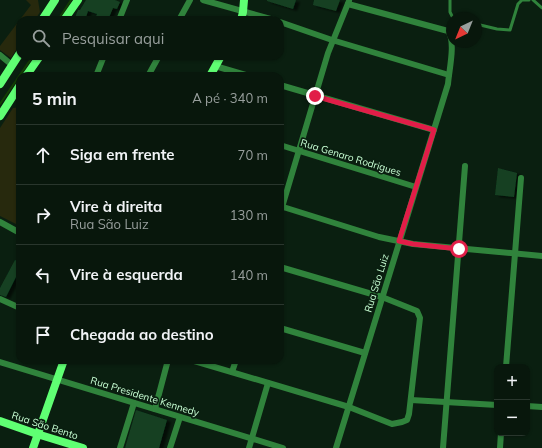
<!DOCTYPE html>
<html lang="pt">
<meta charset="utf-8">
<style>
body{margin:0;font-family:Mulish,sans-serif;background:#16241a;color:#f1f3f6}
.controls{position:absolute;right:12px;bottom:12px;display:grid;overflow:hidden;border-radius:8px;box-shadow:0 1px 3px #0004}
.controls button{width:36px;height:36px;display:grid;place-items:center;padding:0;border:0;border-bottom:1px solid #29362d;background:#08170c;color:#f1f3f6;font:20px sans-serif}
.compass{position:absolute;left:446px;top:12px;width:36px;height:36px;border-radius:50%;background:#08170c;box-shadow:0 1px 3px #0004;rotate:223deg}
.stop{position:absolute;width:12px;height:12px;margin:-9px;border:3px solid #e11d48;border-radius:50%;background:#fff}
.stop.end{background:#e11d48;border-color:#fff;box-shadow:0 1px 4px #0008}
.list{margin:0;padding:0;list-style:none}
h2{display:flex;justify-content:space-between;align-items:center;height:52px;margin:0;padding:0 16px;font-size:17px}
h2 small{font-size:13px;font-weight:400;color:#989f9d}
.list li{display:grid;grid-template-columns:26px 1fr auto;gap:12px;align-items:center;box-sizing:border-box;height:60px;padding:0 16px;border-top:1px solid #29362d}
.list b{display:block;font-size:15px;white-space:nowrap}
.list p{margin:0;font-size:13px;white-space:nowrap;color:#989f9d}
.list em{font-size:13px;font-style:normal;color:#989f9d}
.icon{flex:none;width:22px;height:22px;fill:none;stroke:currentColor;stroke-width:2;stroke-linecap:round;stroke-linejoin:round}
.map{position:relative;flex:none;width:542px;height:448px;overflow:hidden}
.search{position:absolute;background:#08170c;box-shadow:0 1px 3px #0004;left:16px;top:16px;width:268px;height:44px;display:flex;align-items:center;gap:10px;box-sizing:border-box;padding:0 14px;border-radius:12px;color:#989f9d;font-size:15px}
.panel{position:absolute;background:#08170c;box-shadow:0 1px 3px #0004;left:16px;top:72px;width:268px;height:292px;border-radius:12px}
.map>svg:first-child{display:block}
.green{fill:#27290d}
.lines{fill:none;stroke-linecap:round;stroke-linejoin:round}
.stream{stroke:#133e04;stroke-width:2}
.building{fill:#144122;filter:url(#shadow)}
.lane{stroke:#30833c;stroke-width:3}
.street{stroke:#30833c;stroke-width:6}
.secondary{stroke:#5fff73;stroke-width:8}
.route{stroke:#e11d48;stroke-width:5}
.labels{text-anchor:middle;stroke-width:3.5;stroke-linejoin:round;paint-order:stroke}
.street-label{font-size:10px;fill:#c8ffd4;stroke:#0a1f10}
</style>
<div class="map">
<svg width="542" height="448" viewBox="0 0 542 448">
<defs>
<filter id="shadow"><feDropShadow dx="4" dy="2" stdDeviation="1" flood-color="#0009"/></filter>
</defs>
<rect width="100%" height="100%" fill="#0a1f10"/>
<g class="green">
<path d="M26,0h12l2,12 -5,8h-15v24l-9,14 -11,-8v-4l31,-41z"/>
<path d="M20,107v119l-20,-10v-88l13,-20z"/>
</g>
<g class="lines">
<g class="stream">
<path d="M58,20l13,-20"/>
<path d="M0,104l33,-48"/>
</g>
</g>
<g class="building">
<path d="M86,0h29l5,2 -3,7 -4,-1 -5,12h-13l2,-6 -9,-3 -3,9h-11l4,-10h2z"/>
<path d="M267,0h29l-3,9 -26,-8z"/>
<path d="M314,0h26l-4,11 -23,-6z"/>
<path d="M498,168l19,5 -3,24 -19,-2z"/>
<path d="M15,260l5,2v7l-14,28 -6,-2v-7z"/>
<path d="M136,410l31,10 -8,28h-34z"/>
</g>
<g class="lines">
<g class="lane">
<path d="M450,0v12l3,6"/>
<path d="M533,0l9,8"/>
<path d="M476,24l21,5 13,1 8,-26 4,-4h7"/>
</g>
<g class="street">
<path d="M203,0l71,20"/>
<path d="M119,20l8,-20"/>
<path d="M179,20l11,-20"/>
<path d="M280,22l52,18 117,35"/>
<path d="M0,55l12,10"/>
<path d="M215,66l34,10"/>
<path d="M96,76l8,-20"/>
<path d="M148,76l11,-20"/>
<path d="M280,85l154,45"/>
<path d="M280,145l136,42"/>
<path d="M280,206l99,31 34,7 129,12"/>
<path d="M280,214l48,-161 21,-52"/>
<path d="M0,222l20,11"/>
<path d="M0,299l20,9"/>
<path d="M280,328l85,25"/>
<path d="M191,360l158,47 43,17 10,-2 5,-2 2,-6 11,-96 -3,-7 -35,-14 -102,-30"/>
<path d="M0,362l283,86"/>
<path d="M506,367l15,-189"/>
<path d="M232,372l4,-12"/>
<path d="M411,400l86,5"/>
<path d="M527,406l15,1"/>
<path d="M155,409l13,-49"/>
<path d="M120,448l14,-45"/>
<path d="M170,448l10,-31"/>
<path d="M249,448l19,-65"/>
<path d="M336,448l112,-364c1,-14 8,-42 0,-53l-100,-27"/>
<path d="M443,448l22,-282"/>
<path d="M500,448l1,-15"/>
</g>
<g class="secondary">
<path d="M42,20l13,-20"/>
<path d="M64,20l14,-20"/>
<path d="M241,20l2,-8 1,-12"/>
<path d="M26,76l14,-20"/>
<path d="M210,76l11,-20"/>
<path d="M0,84l20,-31"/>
<path d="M0,116l20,-31"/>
<path d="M0,421l37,13 46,14"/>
<path d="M33,448l31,-88"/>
</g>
</g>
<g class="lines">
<path class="route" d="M315,96l119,34 -35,111 14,3 46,5"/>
</g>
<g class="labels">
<g class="street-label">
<text transform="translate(351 157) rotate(17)" y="4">Rua Genaro Rodrigues</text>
<text transform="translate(376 283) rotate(-73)" y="4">Rua São Luiz</text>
<text transform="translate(145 396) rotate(17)" y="4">Rua Presidente Kennedy</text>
<text transform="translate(45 425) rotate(18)" y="4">Rua São Bento</text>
</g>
</g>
</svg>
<div class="controls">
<button>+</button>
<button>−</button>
</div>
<svg class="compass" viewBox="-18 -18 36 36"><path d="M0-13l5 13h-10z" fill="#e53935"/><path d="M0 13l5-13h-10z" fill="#989f9d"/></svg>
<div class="stop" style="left:459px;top:249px"></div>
<div class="stop end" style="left:315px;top:96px"></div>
<div class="search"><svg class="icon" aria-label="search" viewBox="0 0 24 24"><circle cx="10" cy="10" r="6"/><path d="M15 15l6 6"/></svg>Pesquisar aqui</div>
<section class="panel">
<h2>5 min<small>A pé · 340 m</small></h2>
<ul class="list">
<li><svg class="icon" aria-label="ahead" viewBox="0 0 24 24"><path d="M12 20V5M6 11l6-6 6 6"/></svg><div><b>Siga em frente</b></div><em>70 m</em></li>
<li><svg class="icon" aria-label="right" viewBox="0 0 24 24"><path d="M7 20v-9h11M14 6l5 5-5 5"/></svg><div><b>Vire à direita</b><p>Rua São Luiz</p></div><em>130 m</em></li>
<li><svg class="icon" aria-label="left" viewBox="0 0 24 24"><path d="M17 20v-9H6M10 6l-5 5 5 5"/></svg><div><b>Vire à esquerda</b></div><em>140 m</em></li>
<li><svg class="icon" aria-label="arrive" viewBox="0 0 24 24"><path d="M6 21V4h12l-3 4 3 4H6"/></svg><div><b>Chegada ao destino</b></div></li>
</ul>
</section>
</div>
